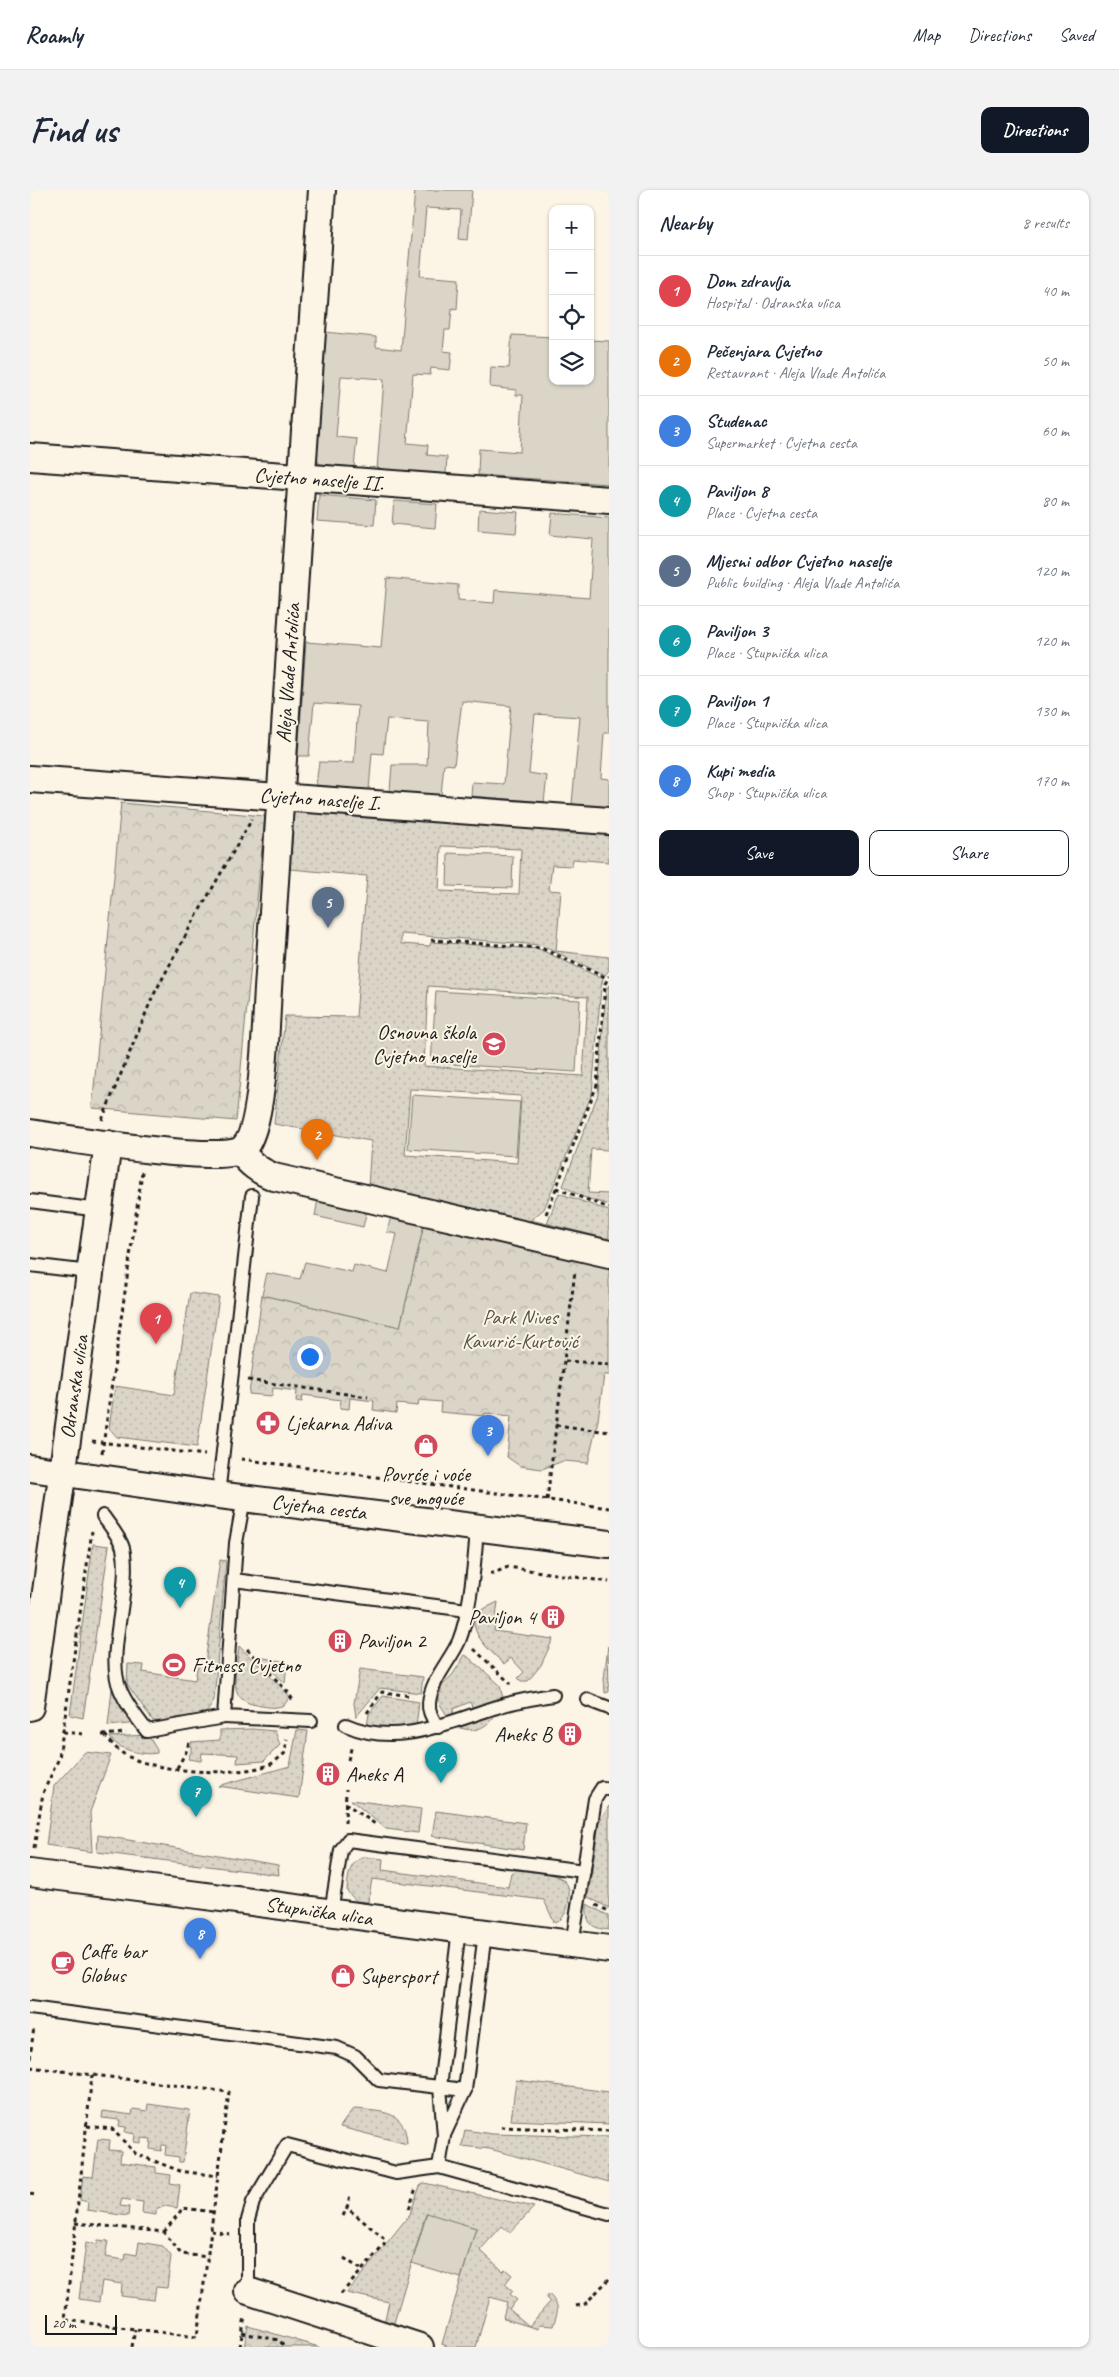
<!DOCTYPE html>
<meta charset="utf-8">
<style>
body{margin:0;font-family:Caveat,sans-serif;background:#f2f2f3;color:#1f2937}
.controls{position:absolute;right:15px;top:15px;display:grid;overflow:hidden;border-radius:10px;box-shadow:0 1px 4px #0004}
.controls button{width:45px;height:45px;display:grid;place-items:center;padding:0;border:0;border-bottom:1px solid #e0e1e3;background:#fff;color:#1f2937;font:25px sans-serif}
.scale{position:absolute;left:15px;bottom:12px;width:72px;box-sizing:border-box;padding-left:5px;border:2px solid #1c1c1c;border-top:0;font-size:14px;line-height:18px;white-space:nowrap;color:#1c1c1c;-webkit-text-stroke:4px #fcf5e5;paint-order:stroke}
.you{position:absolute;left:279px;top:1166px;width:18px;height:18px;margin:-12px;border:4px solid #fff;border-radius:50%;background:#1a73e8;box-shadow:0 0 0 8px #1a73e833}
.badge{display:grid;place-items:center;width:32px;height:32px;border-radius:50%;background:#111827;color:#fff;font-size:16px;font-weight:700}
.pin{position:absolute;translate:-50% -41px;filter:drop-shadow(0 1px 2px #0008)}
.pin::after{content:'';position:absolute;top:26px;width:18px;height:15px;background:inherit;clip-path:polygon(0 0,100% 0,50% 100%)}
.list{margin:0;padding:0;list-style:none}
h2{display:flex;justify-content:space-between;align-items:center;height:65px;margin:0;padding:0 20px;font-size:21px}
h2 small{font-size:16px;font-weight:400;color:#747a83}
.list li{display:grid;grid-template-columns:32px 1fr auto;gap:15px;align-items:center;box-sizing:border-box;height:70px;padding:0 20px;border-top:1px solid #e0e1e3}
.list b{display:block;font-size:19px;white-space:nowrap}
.list p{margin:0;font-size:16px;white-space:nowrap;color:#747a83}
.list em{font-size:16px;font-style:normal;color:#747a83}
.actions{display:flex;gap:10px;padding:15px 20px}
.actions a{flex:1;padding:11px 0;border:1px solid #111827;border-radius:10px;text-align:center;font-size:18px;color:#111827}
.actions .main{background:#111827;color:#fff}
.icon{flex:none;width:28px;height:28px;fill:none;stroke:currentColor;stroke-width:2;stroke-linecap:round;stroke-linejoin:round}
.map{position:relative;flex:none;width:579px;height:2157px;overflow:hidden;border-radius:10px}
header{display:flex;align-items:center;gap:30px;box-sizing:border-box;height:70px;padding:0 25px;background:#fff;border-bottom:1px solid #e0e1e3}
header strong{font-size:24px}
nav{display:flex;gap:28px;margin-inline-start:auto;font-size:18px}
.intro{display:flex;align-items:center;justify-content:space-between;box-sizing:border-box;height:120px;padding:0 30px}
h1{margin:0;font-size:35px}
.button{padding:12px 22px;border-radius:10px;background:#111827;color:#fff;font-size:18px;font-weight:700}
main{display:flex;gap:30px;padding:0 30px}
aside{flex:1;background:#fff;border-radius:10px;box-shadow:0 1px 4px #0004}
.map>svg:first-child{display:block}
.grass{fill:url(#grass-dots);stroke:#7c7872;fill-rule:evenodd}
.park{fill:url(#park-crowns);stroke:#7c7872}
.garden{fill:#dbd5c8;stroke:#7c7872}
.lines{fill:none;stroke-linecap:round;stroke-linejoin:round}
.lane-casing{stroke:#1c1c1c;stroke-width:16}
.street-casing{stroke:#1c1c1c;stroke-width:30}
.path{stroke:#1c1c1c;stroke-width:3;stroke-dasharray:4 4;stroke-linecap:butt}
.lane{stroke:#fcf5e5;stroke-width:12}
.street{stroke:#fcf5e5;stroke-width:26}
.labels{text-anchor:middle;stroke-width:4;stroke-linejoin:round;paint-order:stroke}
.street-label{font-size:21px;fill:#1c1c1c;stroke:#fcf5e5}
.poi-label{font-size:21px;fill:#1c1c1c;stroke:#fcf5e5;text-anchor:start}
.park-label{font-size:21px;fill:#555450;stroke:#fcf5e5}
</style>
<header>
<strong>Roamly</strong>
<nav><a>Map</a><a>Directions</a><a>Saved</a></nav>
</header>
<div class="intro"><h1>Find us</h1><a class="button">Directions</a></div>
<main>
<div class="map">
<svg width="579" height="2157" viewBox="0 0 579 2157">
<defs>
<pattern id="grass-dots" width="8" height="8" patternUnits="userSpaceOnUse" patternTransform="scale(1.25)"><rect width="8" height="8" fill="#dbd5c8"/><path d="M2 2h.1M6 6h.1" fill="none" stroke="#bbb6ab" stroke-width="1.8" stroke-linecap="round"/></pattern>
<pattern id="park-crowns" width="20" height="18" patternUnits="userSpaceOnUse" patternTransform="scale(1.25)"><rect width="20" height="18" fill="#dbd5c8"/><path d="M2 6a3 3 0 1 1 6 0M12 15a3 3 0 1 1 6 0" fill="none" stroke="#bbb6ab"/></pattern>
</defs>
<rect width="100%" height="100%" fill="#fcf5e5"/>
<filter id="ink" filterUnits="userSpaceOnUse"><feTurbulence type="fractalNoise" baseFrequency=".02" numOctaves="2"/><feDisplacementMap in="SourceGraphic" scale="10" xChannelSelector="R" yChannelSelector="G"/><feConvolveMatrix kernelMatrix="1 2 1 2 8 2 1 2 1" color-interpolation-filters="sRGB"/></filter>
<g filter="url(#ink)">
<g class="grass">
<path d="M264,620l103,11 1,-4 161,11v5l17,1 3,-4 30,2v30l-36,-3 -1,7 -20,-1 -3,25 12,1 -5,60 53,6v13l-4,5 -65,-30 -139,-11v10l29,2 1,-4 108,7 64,30 -2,8 -9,107 -48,115 -17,14 -159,-36 3,-46 -97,-17 11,-108 71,1 11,-141 -77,-7zM411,656l80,3 -2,45 -80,-3zM398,796l160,11 -5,79 -159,-10zM380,899l111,7 -4,67 -112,-8z"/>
<path d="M579,795v165l-18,-1 -3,44 21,1v11l-26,-8 -20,-11 35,-92 8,-105z"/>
<path d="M529,1003l50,18v36l-62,-24z"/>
<path d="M160,1103l29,4 -22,150 -80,-10 -8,-9 6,-42 59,9z"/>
<path d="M63,1354l16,2 -26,172 -13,-3z"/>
<path d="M190,1370l6,1 -12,139c-3,6 -6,12 -12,16 -9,6 -39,6 -49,5l-26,-37 1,-20 16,1 -1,7 52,8 3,-17h7z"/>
<path d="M468,1412l-4,29 59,8 -12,26 -13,16h-7l-3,-3 6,-6 -13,-14 -7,6c-14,-14 -35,-29 -29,-51z"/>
<path d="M209,1456l47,46 4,5 -6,8c-9,4 -17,2 -27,0 -32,-4 -20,-35 -18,-59z"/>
<path d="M578,1456l1,46 -4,1 -1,-14z"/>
<path d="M435,1465l2,1 33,29 3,14 -30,10 -3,-7 -17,7 1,7 -6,1 -10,-16 4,-15 11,-12z"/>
<path d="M228,1467l29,5 -2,21z"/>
<path d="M330,1479l63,8 -2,16 -41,-5 -24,29 -2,-14z"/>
<path d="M82,1499h1l25,34 -30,3z"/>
<path d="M353,1506l36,6 -3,25 -16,3 -33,-4 2,-12z"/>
<path d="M466,1524c-11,15 -20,19 -39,13z"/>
<path d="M222,1539l23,2 5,14 -16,16 -27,2 1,-8 -36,-2 -1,8 -13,-2 3,-7v-10l29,-2v-10z"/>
<path d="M267,1540l11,1 -9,67 -81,-12 72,-20z"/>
<path d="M118,1545l9,15v3c-13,3 -40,-3 -47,-16z"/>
<path d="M55,1562l26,3 -21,57 2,40 -46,-7 8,-59z"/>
<path d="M321,1610l70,9 -3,24 -32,-4z"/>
<path d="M579,1616v102l-21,-11 11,-75z"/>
<path d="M406,1621l90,12 -3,27 -91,-14z"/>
<path d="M68,1645l180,30 1,10 -182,-23z"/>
<path d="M336,1667l17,2 -1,11 126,17 3,-14 4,-3c20,2 58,-1 54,28 -1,10 -3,17 -11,24h-4l-10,-22 -172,-21 -4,23 -12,-1 -9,-10c1,-15 2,-31 19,-34z"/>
<path d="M557,1714l22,12v14c-19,-2 -23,-7 -22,-26z"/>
<path d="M486,1890l93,12v32l-98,-4z"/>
<path d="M118,1914l42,6 -7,52h-4v-5l-14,-2 1,-10h-4l-1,6 -11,-2 1,-10 -10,-1v5l-7,-1 1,-8 -10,-2 1,-5 -7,-1 1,-6 -18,-2 1,-7 29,4 1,-6 14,2z"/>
<path d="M326,1919c27,3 50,1 51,35l-67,-17 12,-17z"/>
<path d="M435,1940l27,4 117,3v45l-119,-33 -28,-3z"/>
<path d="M68,1949l12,1 -1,10 12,1 -1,11 36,5v6l15,2 -1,8 10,2 -3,23 -12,-2 -9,4v5l-14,-2 1,-11 -21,-3 -2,7 9,1 -1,9 -41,-6 1,-8 -8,-2 3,-24 10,1z"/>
<path d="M394,1993l110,24 -24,26 -8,-7 -22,24 23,21 2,-2 7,6 -7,9 8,7 -3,3 7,6 -8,9 20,17 21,-24 -4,-4 3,-4c12,14 9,15 4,32l-14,-1 -1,4 -33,-10 -2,-2 4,-15 -17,-5 -14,50h-27l-7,-3 34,-116 -50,-14 -33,112 -9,-3 5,-21 -42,-9 63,-79 10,-28z"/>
<path d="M68,2050l10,1 -3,16 20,3 1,-7 11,2 2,-13 24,4 8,10 -4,32 -11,-1 -2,13 -33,-4 1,-12 -20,-3 -3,21 -20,-3 7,-56 11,1z"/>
</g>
<g class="park">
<path d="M91,613l144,13 -29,305 -144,-13z"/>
<path d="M501,1030l78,19v136h-5l-6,45 -10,43 -25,-2 -21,8 -22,-3 -13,-9 4,-41 -26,-3 -1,3 -44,-4 1,-10 -22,-2 -1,6 -21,-2 -1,9 -23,-3 1,-9 -24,-3 -1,11 -9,-1 1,-8 -38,-5 -1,7 -6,-1 1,-10 -24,-3 -1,8 -23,-2 13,-99 138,32 24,-103 103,-1z"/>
<path d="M218,2136l71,21h-75z"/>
</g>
<g class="garden">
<path d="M385,0h57l-4,50 -9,-1 2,-29 -35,-2 -6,68 39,3 -2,30 -5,-1 -2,22h-5l-2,21 9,1 -2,18 -19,-2 -1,7 -17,-1 -6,69 21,2 -1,10 20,2 -1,17 -69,-5 7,-90 -43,-3 -5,61 21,2 -3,28 -35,-3 -4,-13 9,-119 52,5v10l25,3z"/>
<path d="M482,145l41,2v44h37v-41l19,1v143l-131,-9 1,-26 41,3 3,-57h-7v-5l-26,-3 1,-20 18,1z"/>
<path d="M289,305l57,5 -2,25 -57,-4z"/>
<path d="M364,311l43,3 -2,24 -43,-4z"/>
<path d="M449,319l39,3 -2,21 -38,-3z"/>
<path d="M522,323l57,5v215h-5l-3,45 8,1v28l-37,-3 8,-87 -45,-3 -6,59 18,3 -3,26 -73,-6 1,-14 32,2 7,-78 -49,-5 -8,64 -10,-1 -3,31 -51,-4 2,-26h35l2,-43 -42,-3 -4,35 -11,-1 -3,37 -53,-5 3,-23 35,1 4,-57 -44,-3 -5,53h-11l8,-114 75,6 6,-70 71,7v15l36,3 1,-13 94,8 4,-59 -43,-4z"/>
<path d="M418,663l65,3 -1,32 -65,-2z"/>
<path d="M406,801l144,9 -4,72 -145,-9z"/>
<path d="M382,905l108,7 -4,54 -108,-7z"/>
<path d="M288,1009l49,11 -4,17 -48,-11z"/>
<path d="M361,1026l33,8 -24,103 -138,-32 5,-22 33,6 5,-17 47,10 2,-7 34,8 9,-39 -10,-2z"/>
<path d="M397,2023l49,15 -15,50 -49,-15z"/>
</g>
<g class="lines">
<defs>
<g id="lane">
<path d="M0,1011l69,9"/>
<path d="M0,1075l60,7"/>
<path d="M188,1305l34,-299"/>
<path d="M214,1308l-8,45 -12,174 87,4"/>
<path d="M73,1326c6,9 17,21 20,32 9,42 -18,106 -3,141 6,15 17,29 27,42l77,-14"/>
<path d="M204,1390l233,30"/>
<path d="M558,1510l21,8"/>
<path d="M316,1535c52,23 101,-3 151,-18 18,-6 37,-9 56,-12"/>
<path d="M408,1537c-5,-7 -10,-15 -9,-24 2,-23 21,-42 30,-62 12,-30 16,-82 18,-114"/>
<path d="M301,1722l10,-62 7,-10 236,31"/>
<path d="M542,1754l23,-145 7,-11 7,1"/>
<path d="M0,1818l307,40 18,8 24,24 86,10"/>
<path d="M415,1943l20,-43 20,-157"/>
<path d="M409,1977l5,-31 -4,-49 19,-158"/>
<path d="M218,2101v-71l5,-18 34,-57 109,28 43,-6 170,47"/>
</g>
<g id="street">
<path d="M0,267l579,43"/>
<path d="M0,589l579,42"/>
<path d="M0,943c32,5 192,31 211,17 23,-16 25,-131 27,-161 16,-266 35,-533 54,-799"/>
<path d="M210,961c10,13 19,20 34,26l335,77"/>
<path d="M0,1278l188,27 391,49"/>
<path d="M0,1517l78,-563"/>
<path d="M0,1683l579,76"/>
<path d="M218,2101l172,56"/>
</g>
</defs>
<use href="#lane" class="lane-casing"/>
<use href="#street" class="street-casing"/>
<g class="path">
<path d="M401,750l110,8 66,30"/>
<path d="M72,930l50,-122 37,-69 63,-110"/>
<path d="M526,998l53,20"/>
<path d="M516,1024l51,-129 8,-101 4,-8"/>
<path d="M535,1171l44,3"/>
<path d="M218,1190l120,17"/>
<path d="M526,1235l53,7"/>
<path d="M62,1251l113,14"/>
<path d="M72,1263l40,-281"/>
<path d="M211,1269l368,49"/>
<path d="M517,1310l28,-229"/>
<path d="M460,1383h4l14,-6 101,15"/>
<path d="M217,1459l41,43 6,10"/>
<path d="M444,1459l37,35"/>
<path d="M337,1523l15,-21 30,4"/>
<path d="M33,1542l21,2"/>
<path d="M72,1545l24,-2"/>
<path d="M75,1545c5,6 10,13 16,17 27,21 116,25 148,13 5,-2 11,-8 16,-12l2,-14"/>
<path d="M318,1570l4,-15"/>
<path d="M147,1578l9,-16 3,-10"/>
<path d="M315,1613l30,21"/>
<path d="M315,1633l1,-34"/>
<path d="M4,1658l9,-55 16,-35 33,-227"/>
<path d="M566,1715l13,6"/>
<path d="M0,1868l4,-31"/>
<path d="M0,1877l199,25 -32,245 -132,-17 27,-245"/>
<path d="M57,1936l25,3 24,25 44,17 38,5"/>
<path d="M471,1937l108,4"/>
<path d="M0,2004l5,1"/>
<path d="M379,2019l7,-21"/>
<path d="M313,2026l4,-8"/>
<path d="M45,2033l89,9 17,22 27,3"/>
<path d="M181,2041l19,3"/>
<path d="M134,2042l19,-24 30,4"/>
<path d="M314,2068l18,12"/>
<path d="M311,2104l43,-49 1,-6 -38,-31 3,-13"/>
<path d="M546,2116l9,-2 24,-25"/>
<path d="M212,2143l37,7 6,7"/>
<path d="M102,2157l3,-18"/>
<path d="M210,2157l5,-31"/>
</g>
<use href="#lane" class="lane"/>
<use href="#street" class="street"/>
</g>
</g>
<defs>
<symbol id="school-disc" viewBox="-11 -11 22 22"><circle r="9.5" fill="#d1495b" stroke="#fcf5e5"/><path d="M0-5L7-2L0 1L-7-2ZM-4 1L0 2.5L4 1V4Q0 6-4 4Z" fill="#fff"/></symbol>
<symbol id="pharmacy-disc" viewBox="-11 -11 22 22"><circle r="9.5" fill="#d1495b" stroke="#fcf5e5"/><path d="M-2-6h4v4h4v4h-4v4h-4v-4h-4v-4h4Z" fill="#fff"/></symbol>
<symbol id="shop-disc" viewBox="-11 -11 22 22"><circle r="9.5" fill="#d1495b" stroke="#fcf5e5"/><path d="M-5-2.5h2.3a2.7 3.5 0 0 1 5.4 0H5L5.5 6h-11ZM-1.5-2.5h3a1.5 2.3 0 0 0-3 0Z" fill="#fff"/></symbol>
<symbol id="building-disc" viewBox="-11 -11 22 22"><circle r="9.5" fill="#d1495b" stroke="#fcf5e5"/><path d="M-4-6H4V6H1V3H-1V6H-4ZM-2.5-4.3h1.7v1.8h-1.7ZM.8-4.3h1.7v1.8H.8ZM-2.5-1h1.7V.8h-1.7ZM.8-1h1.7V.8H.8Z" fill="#fff"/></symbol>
<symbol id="stadium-disc" viewBox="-11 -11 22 22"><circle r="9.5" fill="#d1495b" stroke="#fcf5e5"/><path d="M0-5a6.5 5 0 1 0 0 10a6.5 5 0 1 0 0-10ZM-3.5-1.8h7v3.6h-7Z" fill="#fff"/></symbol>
<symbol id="cafe-disc" viewBox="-11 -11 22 22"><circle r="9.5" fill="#d1495b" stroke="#fcf5e5"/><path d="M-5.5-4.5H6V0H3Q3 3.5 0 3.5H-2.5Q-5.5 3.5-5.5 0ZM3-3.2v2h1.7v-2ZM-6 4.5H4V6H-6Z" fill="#fff"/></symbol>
</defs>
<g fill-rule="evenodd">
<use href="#school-disc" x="450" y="840" width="28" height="28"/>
<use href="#pharmacy-disc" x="224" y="1219" width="28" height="28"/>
<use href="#shop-disc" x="382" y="1242" width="28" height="28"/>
<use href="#building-disc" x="509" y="1413" width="28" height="28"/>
<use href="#building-disc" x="296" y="1437" width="28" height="28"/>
<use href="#stadium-disc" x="130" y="1461" width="28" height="28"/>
<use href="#building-disc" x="526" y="1530" width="28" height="28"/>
<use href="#building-disc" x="284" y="1570" width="28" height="28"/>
<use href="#cafe-disc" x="19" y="1759" width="28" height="28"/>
<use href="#shop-disc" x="299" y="1772" width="28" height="28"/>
</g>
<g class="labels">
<g class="street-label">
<text transform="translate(289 289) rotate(4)" y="7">Cvjetno naselje II.</text>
<text transform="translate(258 483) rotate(-86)" y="7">Aleja Vlade Antolića</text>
<text transform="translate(290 609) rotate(4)" y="7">Cvjetno naselje I.</text>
<text transform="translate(44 1197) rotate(-82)" y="7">Odranska ulica</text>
<text transform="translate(289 1317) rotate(7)" y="7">Cvjetna cesta</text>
<text transform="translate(289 1721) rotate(8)" y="7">Stupnička ulica</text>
</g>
<g class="poi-label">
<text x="446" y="849" text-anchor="end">Osnovna škola<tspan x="446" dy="24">Cvjetno naselje</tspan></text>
<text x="256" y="1240">Ljekarna Adiva</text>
<text x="396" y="1291" text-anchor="middle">Povrće i voće<tspan x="396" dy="24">sve moguće</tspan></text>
<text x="506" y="1434" text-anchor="end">Paviljon 4</text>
<text x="328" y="1458">Paviljon 2</text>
<text x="162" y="1482">Fitness Cvjetno</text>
<text x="522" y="1551" text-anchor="end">Aneks B</text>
<text x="316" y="1591">Aneks A</text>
<text x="50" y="1768">Caffe bar<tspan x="50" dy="24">Globus</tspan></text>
<text x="330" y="1793">Supersport</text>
</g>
<g class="park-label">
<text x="490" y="1134">Park Nives<tspan x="490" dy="24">Kavurić-Kurtović</tspan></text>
</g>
</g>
</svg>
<div class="controls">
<button>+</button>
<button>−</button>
<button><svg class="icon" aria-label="locate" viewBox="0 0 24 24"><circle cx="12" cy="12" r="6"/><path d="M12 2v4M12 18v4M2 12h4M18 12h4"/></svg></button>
<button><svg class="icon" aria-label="layers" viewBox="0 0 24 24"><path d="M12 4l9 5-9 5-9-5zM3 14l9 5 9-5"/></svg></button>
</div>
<div class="scale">20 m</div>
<div class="you"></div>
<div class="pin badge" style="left:126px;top:1154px;background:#e0444e">1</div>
<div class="pin badge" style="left:287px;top:970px;background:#e8710a">2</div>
<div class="pin badge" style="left:458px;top:1266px;background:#3f7fe0">3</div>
<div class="pin badge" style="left:150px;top:1418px;background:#0f9aa8">4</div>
<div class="pin badge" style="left:298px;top:738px;background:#5c6f8a">5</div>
<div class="pin badge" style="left:411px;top:1593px;background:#0f9aa8">6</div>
<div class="pin badge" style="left:166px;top:1627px;background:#0f9aa8">7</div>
<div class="pin badge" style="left:170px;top:1769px;background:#3f7fe0">8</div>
</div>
<aside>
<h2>Nearby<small>8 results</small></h2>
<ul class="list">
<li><span class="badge" style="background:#e0444e">1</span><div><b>Dom zdravlja</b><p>Hospital · Odranska ulica</p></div><em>40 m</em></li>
<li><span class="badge" style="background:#e8710a">2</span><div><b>Pečenjara Cvjetno</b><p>Restaurant · Aleja Vlade Antolića</p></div><em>50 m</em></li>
<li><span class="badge" style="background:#3f7fe0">3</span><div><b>Studenac</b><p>Supermarket · Cvjetna cesta</p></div><em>60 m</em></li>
<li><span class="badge" style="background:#0f9aa8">4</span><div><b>Paviljon 8</b><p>Place · Cvjetna cesta</p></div><em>80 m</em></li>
<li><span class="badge" style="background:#5c6f8a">5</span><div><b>Mjesni odbor Cvjetno naselje</b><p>Public building · Aleja Vlade Antolića</p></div><em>120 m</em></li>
<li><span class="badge" style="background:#0f9aa8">6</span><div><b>Paviljon 3</b><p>Place · Stupnička ulica</p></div><em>120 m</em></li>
<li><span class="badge" style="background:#0f9aa8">7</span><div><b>Paviljon 1</b><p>Place · Stupnička ulica</p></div><em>130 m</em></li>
<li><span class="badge" style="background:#3f7fe0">8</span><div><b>Kupi media</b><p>Shop · Stupnička ulica</p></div><em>170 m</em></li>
</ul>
<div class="actions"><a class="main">Save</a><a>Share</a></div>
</aside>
</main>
